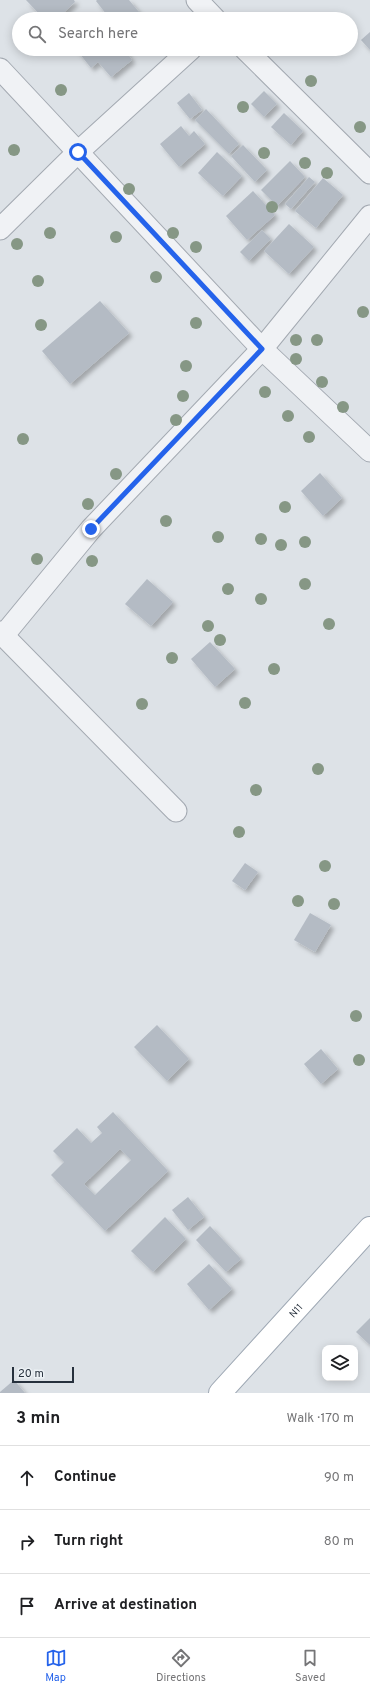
<!DOCTYPE html>
<meta charset="utf-8">
<style>
body{margin:0;font-family:Overpass,sans-serif;background:#f6f6f6;color:#202124}
.controls{position:absolute;right:12px;bottom:12px;display:grid;overflow:hidden;border-radius:8px;box-shadow:0 2px 10px #0003}
.controls button{width:36px;height:36px;display:grid;place-items:center;padding:0;border:0;border-bottom:1px solid #e0e0e0;background:#fff;color:#202124;font:20px sans-serif}
.scale{position:absolute;left:12px;bottom:10px;width:62px;box-sizing:border-box;padding-left:4px;border:2px solid #27313d;border-top:0;font-size:11px;line-height:14px;white-space:nowrap;color:#27313d;-webkit-text-stroke:3px #ecf1f5;paint-order:stroke}
.stop{position:absolute;width:12px;height:12px;margin:-9px;border:3px solid #2563eb;border-radius:50%;background:#fff}
.stop.end{background:#2563eb;border-color:#fff;box-shadow:0 1px 4px #0008}
.list{margin:0;padding:0;list-style:none}
h2{display:flex;justify-content:space-between;align-items:center;height:52px;margin:0;padding:0 16px;font-size:17px}
h2 small{font-size:13px;font-weight:400;color:#757577}
.list li{display:grid;grid-template-columns:26px 1fr auto;gap:12px;align-items:center;box-sizing:border-box;height:64px;padding:0 16px;border-top:1px solid #e0e0e0}
.list b{display:block;font-size:15px;white-space:nowrap}
.list em{font-size:13px;font-style:normal;color:#757577}
.icon{flex:none;width:22px;height:22px;fill:none;stroke:currentColor;stroke-width:2;stroke-linecap:round;stroke-linejoin:round}
.map{position:relative;flex:none;width:370px;height:1393px;overflow:hidden}
.search{position:absolute;background:#fff;box-shadow:0 2px 10px #0003;left:12px;right:12px;top:12px;height:44px;display:flex;align-items:center;gap:10px;box-sizing:border-box;padding:0 14px;border-radius:22px;color:#757577;font-size:15px}
.sheet{height:244px;background:#fff}
nav{display:flex;justify-content:space-around;align-items:center;box-sizing:border-box;height:56px;border-top:1px solid #e0e0e0;background:#fff;font-size:11px;color:#757577}
nav a{display:grid;justify-items:center;gap:2px}
nav .on{color:#2563eb}
.map>svg:first-child{display:block}
.building{fill:#b4bbc4;fill-rule:evenodd;filter:url(#shadow)}
.lines{fill:none;stroke-linecap:round;stroke-linejoin:round}
.street-casing{stroke:#a3a9b1;stroke-width:23}
.primary-casing{stroke:#9da7b3;stroke-width:24}
.street{stroke:#f0f2f5;stroke-width:21}
.primary{stroke:#fff;stroke-width:22}
.tree{fill:#869785}
.route{stroke:#2563eb;stroke-width:5}
.labels{text-anchor:middle;stroke-width:3;stroke-linejoin:round;paint-order:stroke}
.street-label{font-size:10px;fill:#27313d;stroke:#ecf1f5}
</style>
<div class="map">
<svg width="370" height="1393" viewBox="0 0 370 1393">
<defs>
<filter id="shadow"><feDropShadow dx="3.5" dy="3.5" stdDeviation="2" flood-color="#0004"/></filter>
</defs>
<rect width="100%" height="100%" fill="#dde2e7"/>
<g class="building">
<path d="M26,0h48l1,2 -18,17h-13z"/>
<path d="M97,0h32l10,12 -9,7h-20l-14,-18z"/>
<path d="M370,32v18l-9,-10z"/>
<path d="M76,49h43l2,3 4,-2 7,10 -21,17 -13,-15 -7,6z"/>
<path d="M264,91l13,13 -13,13 -13,-13z"/>
<path d="M189,93l13,17 -12,9 -13,-16z"/>
<path d="M206,109l33,35 -10,10 -34,-34z"/>
<path d="M284,113l19,18 -12,14 -20,-18z"/>
<path d="M181,126l8,10 5,-5 11,13 -26,23 -19,-23z"/>
<path d="M243,145l24,25 -12,12 -24,-26z"/>
<path d="M217,152l25,24 -19,20 -25,-23z"/>
<path d="M290,161l15,16 -28,29 -16,-16z"/>
<path d="M309,177l6,5 -24,27 -6,-5z"/>
<path d="M323,178l20,17 -27,33 -21,-17z"/>
<path d="M253,191l22,24 -28,25 -21,-24z"/>
<path d="M289,224l25,23 -25,27 -25,-23z"/>
<path d="M262,230l9,9 -22,22 -9,-9z"/>
<path d="M100,301l29,32 -59,51 -28,-33z"/>
<path d="M320,473l22,25 -19,18 -22,-25z"/>
<path d="M147,579l26,23 -22,24 -26,-22z"/>
<path d="M210,642l25,27 -20,18 -24,-28z"/>
<path d="M245,863l13,9 -13,18 -13,-9z"/>
<path d="M310,913l21,12 -16,27 -21,-12z"/>
<path d="M157,1025l32,34 -22,22 -33,-34z"/>
<path d="M321,1049l17,20 -17,15 -17,-20z"/>
<path d="M113,1112l55,59 -63,60 -54,-56 13,-13 -11,-11 24,-23 14,15 11,-10 -5,-6zM120,1149l11,11 -36,35 -11,-11z"/>
<path d="M188,1197l16,20 -16,13 -16,-20z"/>
<path d="M165,1217l21,22 -33,33 -22,-21z"/>
<path d="M210,1226l31,33 -15,13 -30,-32z"/>
<path d="M209,1264l23,25 -23,21 -22,-26z"/>
<path d="M370,1318v27l-14,-13z"/>
<path d="M14,1380l11,13h-25v-1z"/>
</g>
<g class="lines">
<defs>
<g id="street">
<path d="M197,0l18,19"/>
<path d="M245,49l125,124"/>
<path d="M0,69l262,280 108,102"/>
<path d="M0,229l78,-77 113,-103"/>
<path d="M0,632l176,179"/>
<path d="M3,636l88,-107 171,-180 108,-133"/>
</g>
<g id="primary">
<path id="s1" d="M220,1393l150,-165"/>
</g>
</defs>
<use href="#street" class="street-casing"/>
<use href="#primary" class="primary-casing"/>
<use href="#street" class="street"/>
<use href="#primary" class="primary"/>
</g>
<g class="tree">
<circle cx="311" cy="81" r="6"/>
<circle cx="61" cy="90" r="6"/>
<circle cx="243" cy="107" r="6"/>
<circle cx="360" cy="127" r="6"/>
<circle cx="14" cy="150" r="6"/>
<circle cx="264" cy="153" r="6"/>
<circle cx="305" cy="163" r="6"/>
<circle cx="327" cy="173" r="6"/>
<circle cx="129" cy="189" r="6"/>
<circle cx="272" cy="207" r="6"/>
<circle cx="50" cy="233" r="6"/>
<circle cx="173" cy="233" r="6"/>
<circle cx="116" cy="237" r="6"/>
<circle cx="17" cy="244" r="6"/>
<circle cx="196" cy="247" r="6"/>
<circle cx="156" cy="277" r="6"/>
<circle cx="38" cy="281" r="6"/>
<circle cx="363" cy="312" r="6"/>
<circle cx="196" cy="323" r="6"/>
<circle cx="41" cy="325" r="6"/>
<circle cx="296" cy="340" r="6"/>
<circle cx="317" cy="340" r="6"/>
<circle cx="296" cy="359" r="6"/>
<circle cx="186" cy="366" r="6"/>
<circle cx="322" cy="382" r="6"/>
<circle cx="265" cy="392" r="6"/>
<circle cx="183" cy="396" r="6"/>
<circle cx="343" cy="407" r="6"/>
<circle cx="288" cy="416" r="6"/>
<circle cx="176" cy="420" r="6"/>
<circle cx="309" cy="437" r="6"/>
<circle cx="23" cy="439" r="6"/>
<circle cx="116" cy="474" r="6"/>
<circle cx="88" cy="504" r="6"/>
<circle cx="285" cy="507" r="6"/>
<circle cx="166" cy="521" r="6"/>
<circle cx="218" cy="537" r="6"/>
<circle cx="261" cy="539" r="6"/>
<circle cx="305" cy="542" r="6"/>
<circle cx="281" cy="545" r="6"/>
<circle cx="37" cy="559" r="6"/>
<circle cx="92" cy="561" r="6"/>
<circle cx="305" cy="584" r="6"/>
<circle cx="228" cy="589" r="6"/>
<circle cx="261" cy="599" r="6"/>
<circle cx="329" cy="624" r="6"/>
<circle cx="208" cy="626" r="6"/>
<circle cx="220" cy="640" r="6"/>
<circle cx="172" cy="658" r="6"/>
<circle cx="274" cy="669" r="6"/>
<circle cx="245" cy="703" r="6"/>
<circle cx="142" cy="704" r="6"/>
<circle cx="318" cy="769" r="6"/>
<circle cx="256" cy="790" r="6"/>
<circle cx="239" cy="832" r="6"/>
<circle cx="325" cy="866" r="6"/>
<circle cx="298" cy="901" r="6"/>
<circle cx="334" cy="904" r="6"/>
<circle cx="356" cy="1016" r="6"/>
<circle cx="359" cy="1060" r="6"/>
</g>
<g class="lines">
<path class="route" d="M78,152l184,197 -171,180"/>
</g>
<g class="labels">
<g class="street-label">
<text dy="4" stroke="none"><textPath href="#s1" startOffset="112">N11</textPath></text>
</g>
</g>
</svg>
<div class="controls">
<button><svg class="icon" aria-label="layers" viewBox="0 0 24 24"><path d="M12 4l9 5-9 5-9-5zM3 14l9 5 9-5"/></svg></button>
</div>
<div class="scale">20 m</div>
<div class="stop" style="left:78px;top:152px"></div>
<div class="stop end" style="left:91px;top:529px"></div>
<div class="search"><svg class="icon" aria-label="search" viewBox="0 0 24 24"><circle cx="10" cy="10" r="6"/><path d="M15 15l6 6"/></svg>Search here</div>
</div>
<section class="sheet">
<h2>3 min<small>Walk · 170 m</small></h2>
<ul class="list">
<li><svg class="icon" aria-label="ahead" viewBox="0 0 24 24"><path d="M12 20V5M6 11l6-6 6 6"/></svg><div><b>Continue</b></div><em>90 m</em></li>
<li><svg class="icon" aria-label="right" viewBox="0 0 24 24"><path d="M7 20v-9h11M14 6l5 5-5 5"/></svg><div><b>Turn right</b></div><em>80 m</em></li>
<li><svg class="icon" aria-label="arrive" viewBox="0 0 24 24"><path d="M6 21V4h12l-3 4 3 4H6"/></svg><div><b>Arrive at destination</b></div></li>
</ul>
</section>
<nav>
<a class="on"><svg class="icon" aria-label="map" viewBox="0 0 24 24"><path d="M3 6l6-2 6 2 6-2v14l-6 2-6-2-6 2zM9 4v14M15 6v14"/></svg>Map</a>
<a><svg class="icon" aria-label="directions" viewBox="0 0 24 24"><path d="M12 3l9 9-9 9-9-9zM9 14v-3h6M13 9l2 2-2 2"/></svg>Directions</a>
<a><svg class="icon" aria-label="saved" viewBox="0 0 24 24"><path d="M7 4h10v16l-5-4-5 4z"/></svg>Saved</a>
</nav>
